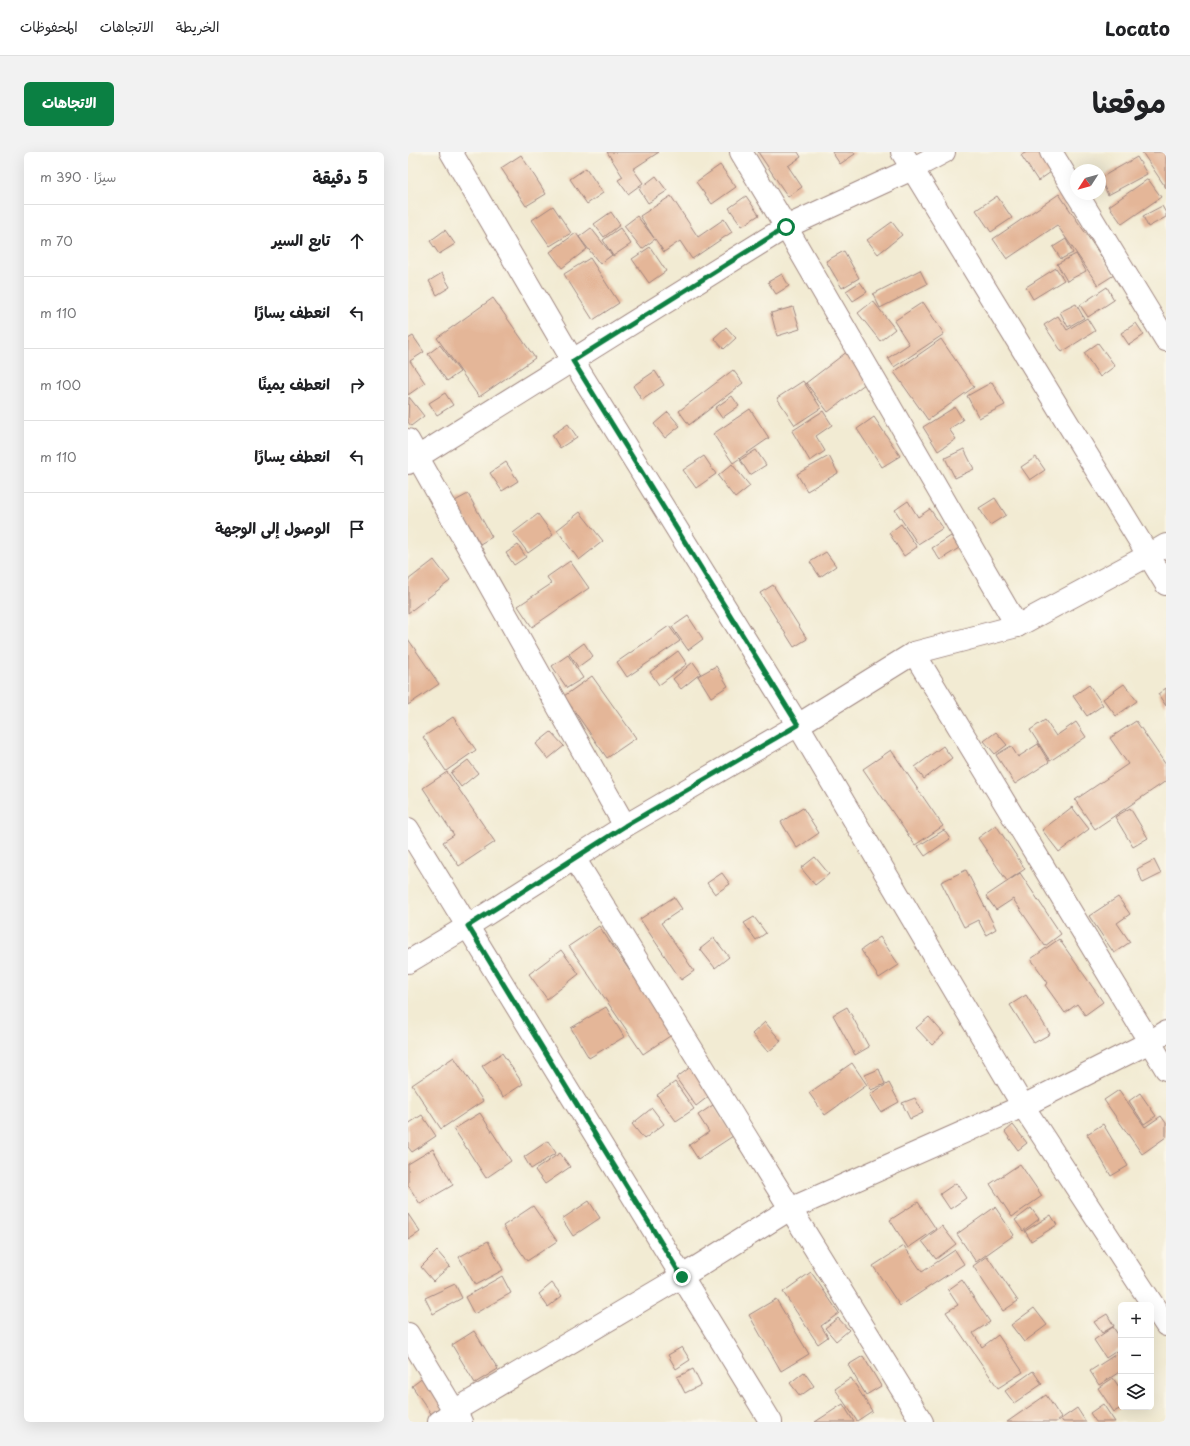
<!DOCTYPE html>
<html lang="ar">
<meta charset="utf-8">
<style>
body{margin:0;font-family:"Playpen Sans","Playpen Sans Arabic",sans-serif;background:#f2f2f2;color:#202124;direction:rtl}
.controls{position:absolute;right:12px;bottom:12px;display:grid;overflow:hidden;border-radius:6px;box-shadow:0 4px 16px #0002}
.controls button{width:36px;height:36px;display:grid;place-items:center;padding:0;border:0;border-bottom:1px solid #e0e0e0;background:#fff;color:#202124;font:20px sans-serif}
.compass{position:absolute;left:662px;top:12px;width:36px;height:36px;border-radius:50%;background:#fff;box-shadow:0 4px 16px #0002;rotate:234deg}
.stop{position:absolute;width:12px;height:12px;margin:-9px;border:3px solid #0b8043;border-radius:50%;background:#fff}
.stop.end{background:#0b8043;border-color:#fff;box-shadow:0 1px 4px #0008}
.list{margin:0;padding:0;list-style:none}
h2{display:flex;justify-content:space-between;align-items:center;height:52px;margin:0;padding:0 16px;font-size:17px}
h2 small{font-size:13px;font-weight:400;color:#757577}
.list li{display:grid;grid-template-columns:26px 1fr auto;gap:12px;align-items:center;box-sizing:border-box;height:72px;padding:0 16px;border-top:1px solid #e0e0e0}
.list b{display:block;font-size:15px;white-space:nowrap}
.list em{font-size:13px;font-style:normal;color:#757577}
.icon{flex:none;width:22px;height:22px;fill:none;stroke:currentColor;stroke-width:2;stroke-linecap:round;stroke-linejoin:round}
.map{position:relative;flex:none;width:758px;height:1270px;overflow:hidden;direction:ltr;border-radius:6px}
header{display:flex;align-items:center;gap:24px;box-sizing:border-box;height:56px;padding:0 20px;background:#fff;border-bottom:1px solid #e0e0e0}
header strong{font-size:19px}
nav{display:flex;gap:22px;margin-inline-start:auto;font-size:14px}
.intro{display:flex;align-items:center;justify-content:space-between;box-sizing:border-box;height:96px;padding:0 24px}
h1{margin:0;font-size:28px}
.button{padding:10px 18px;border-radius:6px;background:#0b8043;color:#fff;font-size:14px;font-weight:700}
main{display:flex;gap:24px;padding:0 24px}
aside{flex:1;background:#fff;border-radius:6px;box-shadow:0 4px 16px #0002}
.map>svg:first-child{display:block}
.building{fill:#e4b698}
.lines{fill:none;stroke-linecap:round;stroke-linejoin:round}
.minor-casing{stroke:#9e857f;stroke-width:24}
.tertiary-casing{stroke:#9e857f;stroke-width:24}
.minor{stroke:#fff;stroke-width:22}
.tertiary{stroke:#fff;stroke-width:22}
.route{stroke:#0b8043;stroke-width:5}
</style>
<header>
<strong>Locato</strong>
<nav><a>الخريطة</a><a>الاتجاهات</a><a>المحفوظات</a></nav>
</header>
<div class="intro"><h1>موقعنا</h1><a class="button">الاتجاهات</a></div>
<main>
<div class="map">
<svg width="758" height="1270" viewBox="0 0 758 1270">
<rect width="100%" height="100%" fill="#fbf7ec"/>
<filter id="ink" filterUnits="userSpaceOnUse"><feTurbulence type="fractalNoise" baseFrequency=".025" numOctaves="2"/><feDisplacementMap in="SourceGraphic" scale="8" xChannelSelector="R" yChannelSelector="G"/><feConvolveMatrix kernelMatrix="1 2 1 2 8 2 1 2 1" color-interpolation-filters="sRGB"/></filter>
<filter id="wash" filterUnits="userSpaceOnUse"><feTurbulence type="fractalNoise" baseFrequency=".012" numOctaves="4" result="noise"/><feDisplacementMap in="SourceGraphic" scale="16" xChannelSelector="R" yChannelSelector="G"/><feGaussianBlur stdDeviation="0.9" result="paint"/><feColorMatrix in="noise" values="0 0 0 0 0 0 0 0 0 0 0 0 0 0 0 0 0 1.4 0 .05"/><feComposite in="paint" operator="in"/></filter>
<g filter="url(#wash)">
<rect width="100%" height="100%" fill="#f2ebd3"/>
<g id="blocks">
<g class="building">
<path d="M199,0h52l-26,17 10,14 -15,11 -10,-14 5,-3z"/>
<path d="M350,0h40l3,5 -13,9 14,21 -14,10z"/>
<path d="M424,0h22l1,2 -15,10z"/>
<path d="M619,0h12l12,20 -13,9 -17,-26z"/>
<path d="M734,0h24v36z"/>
<path d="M113,3l25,39 -20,12 -25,-38z"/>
<path d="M729,5l10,17 -39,21 -8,-17z"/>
<path d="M312,13l16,22 -24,17 -16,-22z"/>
<path d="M178,16l17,25 -16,11 -17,-25z"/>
<path d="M248,24l11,15 -19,12 -9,-14z"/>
<path d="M740,27l13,18 -39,27 -13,-18z"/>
<path d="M651,42l55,81 -16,10 -41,-60 -50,34 -14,-20z"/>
<path d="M263,44l27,41 26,-18 8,13 -40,27 -12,-18 -16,11 -9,-13 -13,10 -18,-23 13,-10 17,22 -14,-22z"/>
<path d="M338,44l13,19 -17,11 -13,-18z"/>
<path d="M589,44l15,22 -21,14 -15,-22z"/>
<path d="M145,54l18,27 -21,13 -18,-26z"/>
<path d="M754,54l4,7v4l-18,10 -5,-11z"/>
<path d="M203,60l9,13 -16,12 -10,-13z"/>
<path d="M484,70l10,13 -24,19 -11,-14z"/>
<path d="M183,76l21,27 -12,9 -21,-27z"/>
<path d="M212,76l11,16 -18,12 -10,-16z"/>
<path d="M37,78l10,14 -16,10 -9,-13z"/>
<path d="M168,81l11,16 -25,19 -12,-16z"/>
<path d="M658,87l7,14 -12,6 -8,-12z"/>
<path d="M242,95l16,24 -17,12 -17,-24z"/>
<path d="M436,99l15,27 -17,10 -16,-27z"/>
<path d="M668,102l10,17 -19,10 -10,-17z"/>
<path d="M182,106l29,45 -26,17 -29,-46z"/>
<path d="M648,116l8,12 -31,19 -7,-12z"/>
<path d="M512,118l7,14 -47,24 -7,-14z"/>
<path d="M34,121l8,14 -13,8 -8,-14z"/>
<path d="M374,122l7,12 -13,8 -8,-12z"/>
<path d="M452,130l7,10 -14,9 -7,-10z"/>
<path d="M699,135l7,13 -26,17 -8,-12z"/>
<path d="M85,146l42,60 -56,39 -42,-59z"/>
<path d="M465,149l22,28 -15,12 -22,-28z"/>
<path d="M515,150l21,32 -50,33 -6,-9 21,-14 -15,-23z"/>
<path d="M668,152l8,14 -16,9 -8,-15z"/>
<path d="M385,155l7,22 -23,7 -6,-23z"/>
<path d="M650,164l9,14 20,-12 8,13 -33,21 -18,-27z"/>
<path d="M728,171l8,12 -15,10 -8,-12z"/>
<path d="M318,175l10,11 -12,11 -10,-11z"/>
<path d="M5,184l11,16 -14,9 15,22 -17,12v-56z"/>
<path d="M533,187l33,48 -46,33 -34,-48z"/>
<path d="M690,191l17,23 -15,11 -16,-24z"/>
<path d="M32,193l20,27 -13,9 -19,-27z"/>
<path d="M440,199l22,29 -42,32 -22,-29z"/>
<path d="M325,218l10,13 -54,42 -10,-14z"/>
<path d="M247,219l9,14 -22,15 -9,-14z"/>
<path d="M395,229l18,27 -26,17 -18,-27z"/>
<path d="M584,230l13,23 -26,13 -12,-22z"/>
<path d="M37,241l8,12 -16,10 -8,-12z"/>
<path d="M324,244l7,10 -17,12 -7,-10z"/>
<path d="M1,245l15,19 -13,10 -3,-4z"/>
<path d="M547,255l8,13 -14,9 7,10 -18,12 -15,-24z"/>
<path d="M342,257l19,29 -36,25 -20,-29z"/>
<path d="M415,259l9,14 -16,11 9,15 -15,10 -18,-30z"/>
<path d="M260,260l12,14 -15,12 -11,-14z"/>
<path d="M466,265l26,39 -18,11 -25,-38z"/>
<path d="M160,272l9,13 -17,11 -8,-13z"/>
<path d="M556,297l10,20 -19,9 -10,-20z"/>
<path d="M348,298l10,15 -16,10 -10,-15z"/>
<path d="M296,304l12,18 -20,14 -13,-18z"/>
<path d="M421,304l9,17 -31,18 -10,-17z"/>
<path d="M628,305l9,13 -15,10 -9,-13z"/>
<path d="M98,310l12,19 -16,10 -12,-18z"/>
<path d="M324,312l18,22 -15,12 -17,-22z"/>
<path d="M60,342l24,43 -12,7 -25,-43z"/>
<path d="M587,346l11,17 -16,10 -11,-17z"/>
<path d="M500,349l10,16 12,-8 13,19 -25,16 -23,-34z"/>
<path d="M172,360l23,29 -24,19 -22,-30z"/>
<path d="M130,362l15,21 -25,18 -15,-20z"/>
<path d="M493,372l16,23 -13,9 -15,-23z"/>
<path d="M543,384l8,12 -19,12 -8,-12z"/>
<path d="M110,393l8,12 -12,8 -8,-12z"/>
<path d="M418,400l10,14 -16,11 -10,-15z"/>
<path d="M26,408l16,21 -42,32v-33z"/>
<path d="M162,409l19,27 -57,39 -14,-21 33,-22 -4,-7z"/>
<path d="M365,433l34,54 -13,8 -34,-54z"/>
<path d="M280,464l15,23 -15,11 -16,-23z"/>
<path d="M261,474l11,15 -53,36 -10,-15z"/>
<path d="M0,487l31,45 -31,21z"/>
<path d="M176,491l9,13 -15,11 -9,-13z"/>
<path d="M270,499l9,13 -28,21 -9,-13z"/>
<path d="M160,503l15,23 -16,10 -15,-22z"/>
<path d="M285,510l8,11 -20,16 -8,-10z"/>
<path d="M308,514l12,20 -17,11 -13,-21z"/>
<path d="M184,524l44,62 -29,20 -43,-62z"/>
<path d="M716,532l13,17 -21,15 -13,-17z"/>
<path d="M681,533l14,20 -16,11 -14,-20z"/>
<path d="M758,536v18l-8,-12z"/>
<path d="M45,565l23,33 -30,21 -23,-34z"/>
<path d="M637,568l11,16 20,-14 10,15 -36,24 -20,-31z"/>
<path d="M728,569l30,44v16l-71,48 -20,-29 53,-36 -18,-26z"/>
<path d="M143,580l13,14 -16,13 -12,-15z"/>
<path d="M588,580l11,13 -12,9 -11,-13z"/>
<path d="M630,592l11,18 -34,22 -19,-29 15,-9 7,11z"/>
<path d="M535,594l9,12 -28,21 -9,-12z"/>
<path d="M483,598l52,76 -28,19 -52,-76z"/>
<path d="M60,608l10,13 -17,14 -10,-14z"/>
<path d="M39,620l48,70 -36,24 -16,-24 11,-7 -31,-47z"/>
<path d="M664,655l17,22 -30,23 -17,-22z"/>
<path d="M395,656l16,25 -22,15 -16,-26z"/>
<path d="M722,656l18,30 -15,9 -18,-30z"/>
<path d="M588,673l29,44 -18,12 -29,-43z"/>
<path d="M536,678l6,9 -25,17 -7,-10z"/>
<path d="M407,705l14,17 -14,11 -14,-17z"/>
<path d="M746,708l7,14 -18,9 -6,-14z"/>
<path d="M558,718l30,59 -10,6 -8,-15 -14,7 -23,-45z"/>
<path d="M314,721l8,11 -15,10 -8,-11z"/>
<path d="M612,721l41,61 -16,12 -32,-47 -17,11 -10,-14z"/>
<path d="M266,745l8,12 -21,14 33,48 -13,9 -41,-61z"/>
<path d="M710,745l12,17 -13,9 13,19 -16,11 -25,-37z"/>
<path d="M346,765l12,16 -10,7 -12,-17z"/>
<path d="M191,774l74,108 -30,20 -74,-108z"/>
<path d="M472,785l19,28 -20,13 -18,-28z"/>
<path d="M306,786l15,19 -14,11 -15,-19z"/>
<path d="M651,787l44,63 -18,13 -8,-11 -12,9 -20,-28 3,-2 -17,-24z"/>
<path d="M153,798l18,24 -32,25 -18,-25z"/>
<path d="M618,843l24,39 -16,9 -24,-38z"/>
<path d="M198,855l18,30 -35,21 -18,-30z"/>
<path d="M439,855l22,40 -14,8 -22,-40z"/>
<path d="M521,865l15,17 -12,11 -16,-17z"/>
<path d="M357,870l16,19 -13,11 -16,-18z"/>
<path d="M94,901l21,31 -20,13 -21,-31z"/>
<path d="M46,905l29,44 -42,28 -29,-44z"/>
<path d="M444,911l15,22 -42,30 -16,-22z"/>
<path d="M284,914l21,27 -17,13 -20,-28z"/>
<path d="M471,917l6,15 -14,6 -6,-15z"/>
<path d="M267,930l19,27 -18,12 -19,-26z"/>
<path d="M481,931l10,19 -18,10 -11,-18z"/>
<path d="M711,938l26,37 16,-11 5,7v14l-24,17 -38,-54z"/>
<path d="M732,941l16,23 -12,8 -15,-23z"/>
<path d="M507,946l8,15 -13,6 -8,-16z"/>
<path d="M305,953l20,31 -35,23 -9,-14 20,-13 -11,-17z"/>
<path d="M244,956l12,16 -20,15 -12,-15z"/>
<path d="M72,961l31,48 -25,17 -32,-49z"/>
<path d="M14,963l14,21 -24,16 -4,-5v-23z"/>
<path d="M695,972l25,42 -17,10 -24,-42z"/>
<path d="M605,973l14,18 -9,7 -13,-18z"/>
<path d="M140,989l8,12 -25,16 -7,-12z"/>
<path d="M25,997l20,36 -33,19 -12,-19v-21z"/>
<path d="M152,1001l10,14 -25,17 -10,-14z"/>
<path d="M612,1012l22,32 -30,21 -22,-33z"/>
<path d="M548,1031l10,15 -16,11 -10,-15z"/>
<path d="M181,1049l11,17 -27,18 -11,-17z"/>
<path d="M510,1050l18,27 -28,19 -18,-28z"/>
<path d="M125,1054l24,35 -30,20 -24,-35z"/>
<path d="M587,1055l19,28 -38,27 -19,-28z"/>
<path d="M623,1056l8,11 -16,12 -8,-11z"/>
<path d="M0,1062l12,18 -12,8z"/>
<path d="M643,1063l6,10 -26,16 -6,-10z"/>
<path d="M534,1074l14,18 -20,15 -14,-18z"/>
<path d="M80,1089l15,29 -28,15 -16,-28z"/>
<path d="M496,1094l18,26 33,-22 9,14 -64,42 -27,-40z"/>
<path d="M29,1099l13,15 -17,15 -12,-14z"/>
<path d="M579,1104l31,45 -15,10 -30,-45z"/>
<path d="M403,1120l28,41 -18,13 7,11 -10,7 -35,-52z"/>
<path d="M94,1124l9,17 -37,21 -9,-17z"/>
<path d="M554,1128l28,42 -17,11 9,14 16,-12 25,37 -25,16 -52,-76 12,-7 -10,-15z"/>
<path d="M144,1131l10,13 -14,11 -9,-13z"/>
<path d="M47,1132l7,14 -29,16 -8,-16z"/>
<path d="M368,1147l33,55 -28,17 -32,-56z"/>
<path d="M626,1156l13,17 -23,17 -13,-17z"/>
<path d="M699,1162l7,12 -12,7 -8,-11z"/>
<path d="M430,1166l11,12 -13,11 -11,-13z"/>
<path d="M705,1175l8,12v9l-15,10 -12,-18z"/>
<path d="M66,1179l24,38 -23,14 -23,-38z"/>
<path d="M274,1195l8,13 -14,9 -8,-14z"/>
<path d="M713,1199v20l-22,14 -9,-14z"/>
<path d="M455,1204l18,30 -15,9 -18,-30z"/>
<path d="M285,1217l8,16 -16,8 -8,-16z"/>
<path d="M625,1219l9,13 -28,19 -9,-12z"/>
<path d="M396,1220l10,14 -14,10 -10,-13z"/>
<path d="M16,1225l21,30 -13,8 -20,-29z"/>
<path d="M443,1226l21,33 -15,10 -22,-32z"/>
<path d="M705,1226l8,12v18l-7,4 -16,-24z"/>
<path d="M638,1243l15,23 -5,4h-49z"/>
<path d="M435,1252l11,18h-39z"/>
<path d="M695,1252l12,18h-19l-6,-9z"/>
<path d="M669,1256l9,14h-23l-2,-3z"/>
</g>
</g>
</g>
<g filter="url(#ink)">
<use href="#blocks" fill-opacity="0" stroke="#9e857f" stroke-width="1"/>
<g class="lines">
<defs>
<g id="minor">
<path d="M43,0l122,209 225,364 225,381 143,219"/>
<path d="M333,0l45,75 231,399"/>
<path d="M494,0l264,432"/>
<path d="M643,0l25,41"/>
<path d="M669,42l89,146"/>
<path d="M0,288l217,386"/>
<path d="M0,311l378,-236 126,-58 32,-17"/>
<path d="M506,501l252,416"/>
<path d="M0,677l363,593"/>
<path d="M166,706l348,564"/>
<path d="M0,1182l53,88"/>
<path d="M31,1270l15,-11 227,-134 109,-68 233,-103 127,-64 16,-10"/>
</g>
<path id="tertiary" d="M0,810l60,-36 157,-100 173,-101 116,-72 103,-27 132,-71 17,-10"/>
</defs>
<use href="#minor" class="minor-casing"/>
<use href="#tertiary" class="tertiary-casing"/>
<use href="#minor" class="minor"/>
<use href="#tertiary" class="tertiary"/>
</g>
</g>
<g class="lines" filter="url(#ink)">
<path class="route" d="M274,1125l-214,-351 157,-100 173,-101 -225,-364 213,-134"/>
</g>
</svg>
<div class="controls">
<button>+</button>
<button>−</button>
<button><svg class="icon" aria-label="layers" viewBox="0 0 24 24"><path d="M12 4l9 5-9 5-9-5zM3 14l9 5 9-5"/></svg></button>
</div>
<svg class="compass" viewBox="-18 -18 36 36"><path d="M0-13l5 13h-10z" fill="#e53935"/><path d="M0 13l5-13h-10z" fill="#757577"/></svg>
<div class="stop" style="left:378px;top:75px"></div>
<div class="stop end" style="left:274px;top:1125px"></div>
</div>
<aside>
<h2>5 دقيقة<small>سيرًا · 390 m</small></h2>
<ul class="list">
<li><svg class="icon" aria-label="ahead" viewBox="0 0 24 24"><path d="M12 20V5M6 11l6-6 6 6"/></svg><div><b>تابع السير</b></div><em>70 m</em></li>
<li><svg class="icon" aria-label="left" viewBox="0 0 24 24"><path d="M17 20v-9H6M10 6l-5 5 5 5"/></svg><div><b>انعطف يسارًا</b></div><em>110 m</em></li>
<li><svg class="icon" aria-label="right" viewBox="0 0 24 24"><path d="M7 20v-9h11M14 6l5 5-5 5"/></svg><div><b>انعطف يمينًا</b></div><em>100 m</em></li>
<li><svg class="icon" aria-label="left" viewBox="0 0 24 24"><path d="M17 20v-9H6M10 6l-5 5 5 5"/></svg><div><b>انعطف يسارًا</b></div><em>110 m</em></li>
<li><svg class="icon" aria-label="arrive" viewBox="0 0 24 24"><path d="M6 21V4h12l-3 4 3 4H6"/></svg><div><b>الوصول إلى الوجهة</b></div></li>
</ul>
</aside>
</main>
